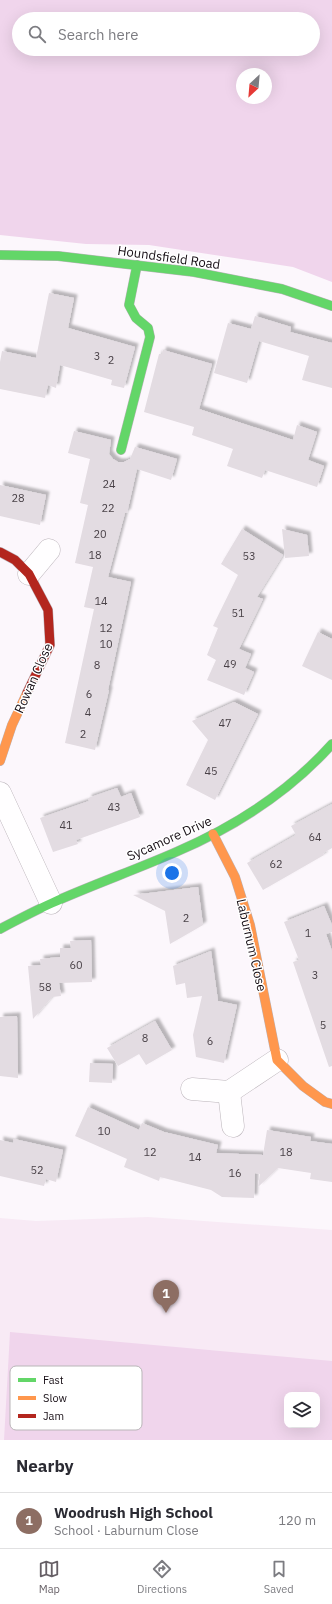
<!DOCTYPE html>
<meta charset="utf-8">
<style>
body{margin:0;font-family:"IBM Plex Sans",sans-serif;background:#f2f2f3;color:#2b2b33}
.controls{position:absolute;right:12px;bottom:12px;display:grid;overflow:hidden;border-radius:8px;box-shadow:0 4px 16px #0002}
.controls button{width:36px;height:36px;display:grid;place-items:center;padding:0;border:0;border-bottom:1px solid #e1e1e2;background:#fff;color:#2b2b33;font:20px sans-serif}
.compass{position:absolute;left:236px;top:68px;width:36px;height:36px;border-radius:50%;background:#fff;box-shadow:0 4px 16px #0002;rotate:206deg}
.you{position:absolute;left:172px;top:873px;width:14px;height:14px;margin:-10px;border:3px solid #fff;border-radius:50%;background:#1a73e8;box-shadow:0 0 0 6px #1a73e833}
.badge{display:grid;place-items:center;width:26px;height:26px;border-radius:50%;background:#665f65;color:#fff;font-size:13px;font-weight:700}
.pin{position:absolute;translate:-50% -33px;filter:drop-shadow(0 1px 2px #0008)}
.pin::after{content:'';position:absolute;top:21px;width:14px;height:12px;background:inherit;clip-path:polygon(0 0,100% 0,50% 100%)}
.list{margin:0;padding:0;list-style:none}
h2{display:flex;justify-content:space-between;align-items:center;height:52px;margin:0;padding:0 16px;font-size:17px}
h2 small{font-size:13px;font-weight:400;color:#7c7c81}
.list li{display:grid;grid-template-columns:26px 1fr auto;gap:12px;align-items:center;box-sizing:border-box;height:56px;padding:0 16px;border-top:1px solid #e1e1e2}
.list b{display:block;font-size:15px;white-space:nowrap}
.list p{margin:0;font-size:13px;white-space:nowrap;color:#7c7c81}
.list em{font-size:13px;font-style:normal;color:#7c7c81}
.icon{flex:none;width:22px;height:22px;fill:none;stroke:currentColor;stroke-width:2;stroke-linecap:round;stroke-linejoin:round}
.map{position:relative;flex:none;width:332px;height:1440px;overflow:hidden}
.search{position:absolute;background:#fff;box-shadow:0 4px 16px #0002;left:12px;right:12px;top:12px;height:44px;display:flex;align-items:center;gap:10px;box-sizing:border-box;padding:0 14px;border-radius:22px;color:#7c7c81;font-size:15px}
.sheet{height:108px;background:#fff}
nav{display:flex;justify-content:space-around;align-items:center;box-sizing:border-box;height:56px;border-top:1px solid #e1e1e2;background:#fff;font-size:11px;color:#7c7c81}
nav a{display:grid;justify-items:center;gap:2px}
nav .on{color:#665f65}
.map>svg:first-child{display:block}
.built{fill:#f8eaf5;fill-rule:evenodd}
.green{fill:#f0d5ec;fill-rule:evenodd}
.building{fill:#e3dce2;filter:url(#shadow)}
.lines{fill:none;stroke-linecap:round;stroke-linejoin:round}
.street-casing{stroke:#bbb4ba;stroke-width:23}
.fast-casing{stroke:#bbb4ba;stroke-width:10}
.slow-casing{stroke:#bbb4ba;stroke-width:10}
.jam-casing{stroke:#bbb4ba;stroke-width:10}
.street{stroke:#fffeff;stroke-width:22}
.fast{stroke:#63d668;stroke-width:9}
.slow{stroke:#ff974d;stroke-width:9}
.jam{stroke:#b3261e;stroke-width:9}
.labels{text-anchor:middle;stroke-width:3;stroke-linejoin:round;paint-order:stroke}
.number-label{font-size:11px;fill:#4a4248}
.street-label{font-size:13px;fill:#160d14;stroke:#fff}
.key{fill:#fff;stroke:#b9b6b8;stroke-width:1}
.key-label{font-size:11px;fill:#160d14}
</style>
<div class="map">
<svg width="332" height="1440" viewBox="0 0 332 1440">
<defs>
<filter id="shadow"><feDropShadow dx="3.5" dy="-3.5" stdDeviation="1" flood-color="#0004"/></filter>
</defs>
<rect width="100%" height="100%" fill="#fcf7fc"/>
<path class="built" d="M148,1217l184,13v210h-332v-222l36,3zM287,1395h30v30h-30z"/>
<g class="green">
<path d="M0,0h332v282l-39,-15 -144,-22 -63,-1 -86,-9zM19,19h294v30h-294zM242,74h24v24h-24z"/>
<path d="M10,1332l322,29v79h-328zM287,1395h30v30h-30z"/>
</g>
<g class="building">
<path d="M49,293l25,5 -6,30 67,19 -11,41 -13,-3 1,-5 -52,-15 -4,23 -8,-3 -3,13 -45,-9v-27l2,-11 34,7z"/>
<path d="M255,316l36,11 -1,5 42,11v45l-30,-8 7,-24 -50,-15 -12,42 -33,-10 14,-50 23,6z"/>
<path d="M163,350l49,14 -13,45 94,31 4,-15 20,7 -9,28 16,6 -7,21 -52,-17 -3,8 -35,-12 6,-17 -41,-14 2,-8 -50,-15 15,-58h3z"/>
<path d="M74,431l37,9 -2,14 4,5 5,3h6l6,-3 5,-12 42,12 -6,21 -34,-11 -10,44h-2l-17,64 23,5 -23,108h1l-14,60 -30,-7 29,-134 -10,-2 9,-40 -18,-4 13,-58 -8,-2 10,-44 -22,-6z"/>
<path d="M0,485l46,10 -6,30 -40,-9z"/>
<path d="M242,529l41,26 -26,42 6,2 -24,50 12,5 -6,14 9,4 -10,23 -37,-15 9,-20 -9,-5 11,-27 -5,-2 25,-51 -17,-11z"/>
<path d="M282,529l25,6 2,21 -24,2z"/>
<path d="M318,632l14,7v41l-30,-14z"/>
<path d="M234,702l24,12 -43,86 -29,-15 22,-45 -16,-19z"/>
<path d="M117,788l4,9 10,-4 9,24 -64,23 2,4 -25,8 -13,-34 49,-17 -1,-3z"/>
<path d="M332,804v44l-9,5 1,2 -61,35 -16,-27 49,-28 -5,-9z"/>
<path d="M198,887l5,38 -33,19 -5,-33 -32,-16z"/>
<path d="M324,906l8,19v7l-6,2 6,17v115l-3,1 -36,-105 6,-2 -15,-38z"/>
<path d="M91,940l1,42 -33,1 2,13 -9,1 -19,22 -5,-53 13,-1 -1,-6 20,-2v-9h11l-1,-7z"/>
<path d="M211,951l7,50 19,4 -13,58 -28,-6 -3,-22 9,-39 -15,2 -2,-15 -9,2 -3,-19z"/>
<path d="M17,1016l1,62 -18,-2v-59z"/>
<path d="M155,1021l17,29 -26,15 -7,-11 -21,12 -11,-18z"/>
<path d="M90,1063l23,1 -1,19 -23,-1z"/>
<path d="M88,1107l51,23 3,-7 22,9 54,13 -2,8 47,2 4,-25 44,7 -1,4 22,3v38l-22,-3 1,-6 -33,-5 -20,19 2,-13 -5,-1 -1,25 -32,-1 -11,-7 -51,-13 -1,4 -35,-14 3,-8 -52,-23z"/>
<path d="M14,1139l49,11 -7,32 -10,-3 -2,7 -44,-10v-36l13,3z"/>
</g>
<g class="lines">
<defs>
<g id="street">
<path d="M29,574l20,-24"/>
<path d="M0,793l51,110"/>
<path d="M192,1089l37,3 48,-32"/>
<path d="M229,1092l4,34"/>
</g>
<g id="fast">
<path d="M0,255l58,1 136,16 88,17 50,17"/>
<path d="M121,450l29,-113 -2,-9 -12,-10 -7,-13 8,-40"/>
<path d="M0,929c17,-9 34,-18 52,-26 40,-18 83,-33 124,-51 58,-25 114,-61 156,-108"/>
</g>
<g id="slow">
<path d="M0,761l12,-36 15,-32"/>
<path d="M213,834l22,43 15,48 27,135 26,26 22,16 7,2"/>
</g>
<path id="jam" d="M0,552l15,8 14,14 19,36 2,35 -23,48"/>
</defs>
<use href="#street" class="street-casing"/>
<use href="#fast" class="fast-casing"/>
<use href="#slow" class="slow-casing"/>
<use href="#jam" class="jam-casing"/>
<use href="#street" class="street"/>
<use href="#fast" class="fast"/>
<use href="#slow" class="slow"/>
<use href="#jam" class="jam"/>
</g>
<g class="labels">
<g class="number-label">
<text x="97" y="360">3</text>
<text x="111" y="364">2</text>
<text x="109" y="488">24</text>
<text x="18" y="502">28</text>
<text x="108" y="512">22</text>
<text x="100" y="538">20</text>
<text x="95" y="559">18</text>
<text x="249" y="560">53</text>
<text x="101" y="605">14</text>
<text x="238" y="617">51</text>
<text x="106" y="632">12</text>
<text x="106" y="648">10</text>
<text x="230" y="668">49</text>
<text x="97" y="669">8</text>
<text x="89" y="698">6</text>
<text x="88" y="716">4</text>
<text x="225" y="727">47</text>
<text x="83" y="738">2</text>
<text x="211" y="775">45</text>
<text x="114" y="811">43</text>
<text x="66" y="829">41</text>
<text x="315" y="841">64</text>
<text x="276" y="868">62</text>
<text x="186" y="922">2</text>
<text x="308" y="937">1</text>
<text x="76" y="969">60</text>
<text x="315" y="979">3</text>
<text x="45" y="991">58</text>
<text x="323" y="1029">5</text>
<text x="145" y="1042">8</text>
<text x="210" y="1045">6</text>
<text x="104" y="1135">10</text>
<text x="150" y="1156">12</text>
<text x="286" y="1156">18</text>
<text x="195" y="1161">14</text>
<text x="37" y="1174">52</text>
<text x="235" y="1177">16</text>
</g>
<g class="street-label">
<text transform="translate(169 257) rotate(8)" y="5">Houndsfield Road</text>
<text transform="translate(33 678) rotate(-66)" y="5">Rowan Close</text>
<text transform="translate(169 838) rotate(-24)" y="5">Sycamore Drive</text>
<text transform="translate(252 945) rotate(77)" y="5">Laburnum Close</text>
</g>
</g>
<rect x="10" y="1366" width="132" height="64" rx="6" class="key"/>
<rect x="18" y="1378" width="18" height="4" fill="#63d668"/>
<rect x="18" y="1396" width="18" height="4" fill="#ff974d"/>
<rect x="18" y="1414" width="18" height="4" fill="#b3261e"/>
<g class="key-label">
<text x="43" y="1384">Fast</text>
<text x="43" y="1402">Slow</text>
<text x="43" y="1420">Jam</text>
</g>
</svg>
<div class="controls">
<button><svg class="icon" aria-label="layers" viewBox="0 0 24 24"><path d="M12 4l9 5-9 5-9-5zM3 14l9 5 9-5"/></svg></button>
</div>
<svg class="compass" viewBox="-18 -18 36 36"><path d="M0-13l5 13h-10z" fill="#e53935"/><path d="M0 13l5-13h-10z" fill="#7c7c81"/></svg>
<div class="you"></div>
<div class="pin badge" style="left:166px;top:1313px;background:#8d6e63">1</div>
<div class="search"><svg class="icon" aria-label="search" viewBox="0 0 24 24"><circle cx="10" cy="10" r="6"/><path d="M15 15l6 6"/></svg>Search here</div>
</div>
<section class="sheet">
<h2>Nearby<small></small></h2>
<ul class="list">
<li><span class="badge" style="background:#8d6e63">1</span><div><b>Woodrush High School</b><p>School · Laburnum Close</p></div><em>120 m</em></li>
</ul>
</section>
<nav>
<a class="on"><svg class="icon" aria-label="map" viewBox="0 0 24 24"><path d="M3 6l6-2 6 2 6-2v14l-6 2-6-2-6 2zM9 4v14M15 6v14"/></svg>Map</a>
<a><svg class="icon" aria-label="directions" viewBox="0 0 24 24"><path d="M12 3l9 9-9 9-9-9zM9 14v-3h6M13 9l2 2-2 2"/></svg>Directions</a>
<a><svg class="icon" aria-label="saved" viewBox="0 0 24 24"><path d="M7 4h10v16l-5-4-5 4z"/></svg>Saved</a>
</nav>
